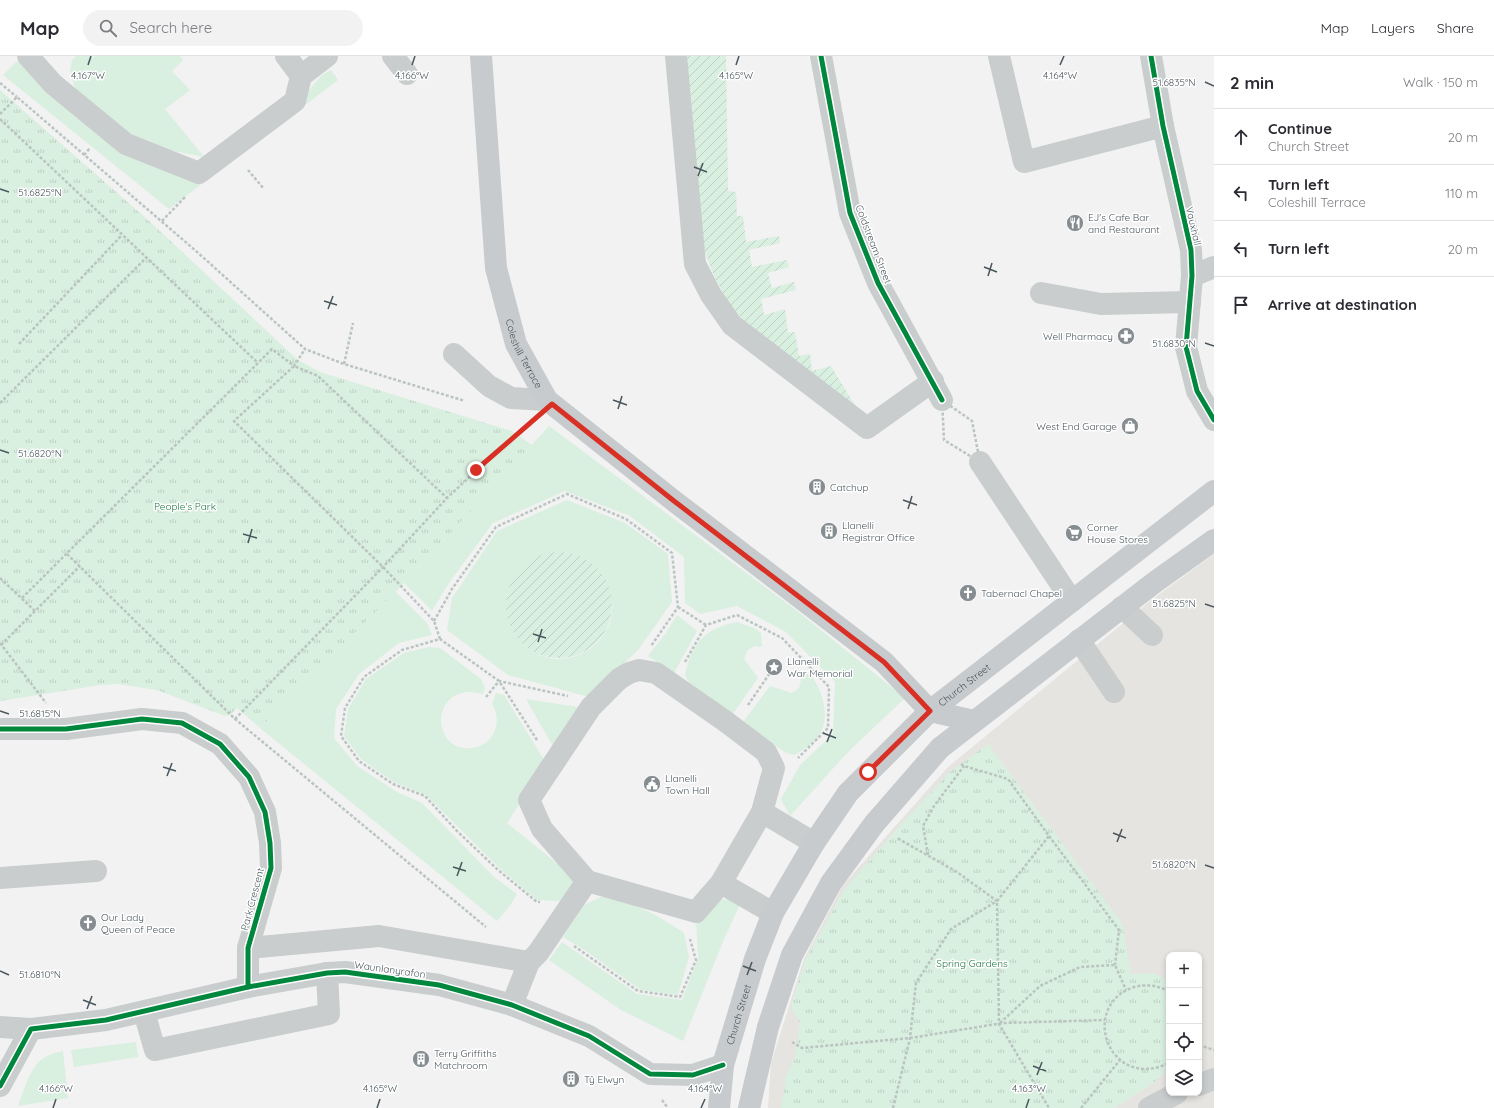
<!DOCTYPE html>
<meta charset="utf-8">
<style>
body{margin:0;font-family:Quicksand,sans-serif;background:#f2f2f3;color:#2b2b33}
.controls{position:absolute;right:12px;bottom:12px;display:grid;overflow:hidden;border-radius:8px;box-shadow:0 2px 6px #0003}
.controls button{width:36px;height:36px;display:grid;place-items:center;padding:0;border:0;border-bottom:1px solid #e1e1e2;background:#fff;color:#2b2b33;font:20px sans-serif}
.stop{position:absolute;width:12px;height:12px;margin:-9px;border:3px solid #d93025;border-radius:50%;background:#fff}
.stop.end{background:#d93025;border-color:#fff;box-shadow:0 1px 4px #0008}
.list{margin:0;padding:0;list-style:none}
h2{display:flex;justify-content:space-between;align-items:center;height:52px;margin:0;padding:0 16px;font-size:17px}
h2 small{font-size:13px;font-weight:400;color:#7c7c81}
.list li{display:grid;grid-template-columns:26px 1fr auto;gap:12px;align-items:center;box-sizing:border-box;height:56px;padding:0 16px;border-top:1px solid #e1e1e2}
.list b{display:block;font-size:15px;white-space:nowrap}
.list p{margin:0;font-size:13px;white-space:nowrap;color:#7c7c81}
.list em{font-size:13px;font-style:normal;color:#7c7c81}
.icon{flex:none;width:22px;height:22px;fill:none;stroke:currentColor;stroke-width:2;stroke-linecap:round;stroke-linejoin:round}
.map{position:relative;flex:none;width:1214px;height:1052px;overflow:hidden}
header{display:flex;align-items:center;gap:24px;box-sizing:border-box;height:56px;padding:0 20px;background:#fff;border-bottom:1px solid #e1e1e2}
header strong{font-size:19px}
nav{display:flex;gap:22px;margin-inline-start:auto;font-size:14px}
.search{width:280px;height:36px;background:#f2f2f3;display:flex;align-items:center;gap:10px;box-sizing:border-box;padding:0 14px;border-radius:22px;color:#7c7c81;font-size:15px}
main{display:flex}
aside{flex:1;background:#fff}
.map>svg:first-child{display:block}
.commercial{fill:#e6e4e0;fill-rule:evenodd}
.grass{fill:#d9efdf;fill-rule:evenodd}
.park{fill:url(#park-tufts)}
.garden{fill:url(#garden-furrows)}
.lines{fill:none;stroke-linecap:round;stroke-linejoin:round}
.path{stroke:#bac4c0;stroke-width:2.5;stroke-dasharray:3 2;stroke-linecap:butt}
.minor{stroke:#cacdcd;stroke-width:22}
.major{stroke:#c8cbcd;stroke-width:22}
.cycleway-casing{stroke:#fff;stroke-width:8}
.cycleway{stroke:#00873e;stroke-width:5}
.route{stroke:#d93025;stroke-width:5}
.ticks{fill:none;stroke:#4a565d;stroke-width:1.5}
.labels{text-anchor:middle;stroke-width:3;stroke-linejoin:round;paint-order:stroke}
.poi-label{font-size:10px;fill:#4a565d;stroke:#fff;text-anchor:start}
.street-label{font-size:10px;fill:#4a565d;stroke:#fff}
.park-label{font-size:10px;fill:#207944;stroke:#fff}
.ticks-label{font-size:10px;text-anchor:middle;fill:#4a565d;stroke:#fff;stroke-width:3;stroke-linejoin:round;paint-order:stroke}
</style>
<header>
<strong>Map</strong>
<div class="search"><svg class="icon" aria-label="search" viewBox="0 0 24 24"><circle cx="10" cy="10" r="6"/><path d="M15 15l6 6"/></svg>Search here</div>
<nav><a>Map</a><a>Layers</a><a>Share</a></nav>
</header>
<main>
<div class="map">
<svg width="1214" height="1052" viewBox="0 0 1214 1052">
<defs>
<pattern id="park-tufts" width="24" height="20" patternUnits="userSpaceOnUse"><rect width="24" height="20" fill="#d9efdf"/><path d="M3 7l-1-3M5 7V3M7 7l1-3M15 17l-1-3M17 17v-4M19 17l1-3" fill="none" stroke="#bccfc2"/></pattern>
<pattern id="garden-furrows" width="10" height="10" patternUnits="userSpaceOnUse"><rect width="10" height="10" fill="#d9efdf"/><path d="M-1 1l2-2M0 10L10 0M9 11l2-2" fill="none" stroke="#bccfc2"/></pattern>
</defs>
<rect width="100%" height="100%" fill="#f2f2f2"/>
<path class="commercial" d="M1214,498v554h-446l3,-45 33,-104 39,-74 105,-118 202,-166zM1169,899h30v138h-30z"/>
<g class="grass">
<path d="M76,0h15l1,2 3,-2h85l3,4 -11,11 18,19 -25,19 39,48 -40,-8 -32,-10 -48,-41 -9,-10 -5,-17 2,-11z"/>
<path d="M25,1l27,31 134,82 117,-73 19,-22 9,-5 7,10 -169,129 -166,-134 12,-12z"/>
<path d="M549,370l247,184 109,88 -58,55 -57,63 -9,-17 19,-34 33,-31 2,-52 -49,-50 -49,-26 -37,8 -15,-11 -1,-46 -54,-41 -65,-25 -72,32 -44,60 -17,28 -28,-28z"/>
<path d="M567,444l58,23 43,31 4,48 -34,48 -49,47 -81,-22 -61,-45 5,-32 45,-67zM553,496l18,1 42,51c-1,6 -1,13 -3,18 -8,23 -29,37 -52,37 -6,0 -13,-2 -19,-4l-3,-98z"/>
<path d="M395,535l32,32 5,12 -33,8 -40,31 -23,35 -2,29 23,28 40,26 25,11 72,74 23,17 -6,10 -14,17 -237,-193z"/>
<path d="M677,559l20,16 -23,42 -26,-17 18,-23z"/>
<path d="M737,566l17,6 7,5 1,14 -8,-1 -7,5 -3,8 14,19 -26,37 -43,-32 -4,-8c7,-32 20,-47 52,-53z"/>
<path d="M429,591l11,1 41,31 4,9 -2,6c-5,-1 -11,-2 -16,-2 -39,5 -31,61 5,56 8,-1 16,-5 20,-12 7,-11 6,-22 0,-32l4,-11 8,2 42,68 -39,60 62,50 5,10 -9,18 -28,-1 -38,-32 -73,-73 -32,-13 -33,-23 -17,-23 4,-27 18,-30 38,-26z"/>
<path d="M806,615c3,3 6,5 8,9 10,14 16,41 5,55 -6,8 -16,15 -24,20l-9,-2 -43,-31 27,-36 22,7 7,-5 2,-8 -3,-7z"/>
<path d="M526,643l58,9 -29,42z"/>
<path d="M601,841c27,2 61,20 83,36l5,24 -11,38 -37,-5 -55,-39 -23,-14 21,-32z"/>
<path d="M712,843l30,1 -18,39 -41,102 -62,-31 -72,-50 13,-18 75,52 45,6 16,-42 -2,-40z"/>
<path d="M136,986l2,15 -64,10 -3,-17z"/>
<path d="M63,995l5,47 -50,8c10,-26 13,-50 45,-55z"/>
</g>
<g class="park">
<path d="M0,34l148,130 150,140 22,12 192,59 20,14 -128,138 -144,145 -23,-20 -7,7 -5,1 -68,-26 -39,-6 -18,1 -100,16z"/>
<path d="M988,688l134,179 9,51 23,-1 15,8v89l-16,13 -39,25h-333l5,-32 9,-19 5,-35 -9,-15 14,-46 39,-71 58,-67 48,-51z"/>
</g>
<g class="garden">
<path d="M685,0h41l2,135 8,1 1,24h6l3,26 33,-6 1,7 -31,7 3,17 35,-7 2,7 -21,6 4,15 22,-6 2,8 -35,9 3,16 21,-6 3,24 7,-1 4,24 11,-2 2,17 19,-5 28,46 -115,-90 -18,-24 -12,-22 -10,-27z"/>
<circle cx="559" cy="549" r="53"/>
</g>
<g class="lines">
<g class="path">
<path d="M0,27l17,14"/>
<path d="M0,58l17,-17 179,154 109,98 39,15 121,37"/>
<path d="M0,63l258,244"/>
<path d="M84,99l6,-7"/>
<path d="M248,114l16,19"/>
<path d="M162,165l24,-25"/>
<path d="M19,288l103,-109"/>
<path d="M344,308l9,-41"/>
<path d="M942,344l30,21 8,41 -36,-22z"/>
<path d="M0,347l146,-145"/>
<path d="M67,498l168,165 251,208"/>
<path d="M0,522l35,33"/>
<path d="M22,542l250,-249 22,17 11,-17"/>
<path d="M678,551l28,18"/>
<path d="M434,565l18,-32 44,-62 71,-33 59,25 46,34 6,54 -27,39"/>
<path d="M440,583l-6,-18 -51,-54 -149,-146 60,-55 24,10 129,122"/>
<path d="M0,587l46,60"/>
<path d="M1,589l79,-79"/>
<path d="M685,606l21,-37 31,-10 45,23 47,49 -1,41 -30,30"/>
<path d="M486,641l13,-16 69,15"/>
<path d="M748,649l26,-38"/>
<path d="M235,663l148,-152 64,-69 49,-46 31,-27"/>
<path d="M537,684l-38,-59 -59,-42 -38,11 -38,27 -19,31 -4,28 18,25 34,23 32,12 32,35 41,39 39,32h3"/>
<path d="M961,708l3,2 44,13 41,57 -52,65 2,123 50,84"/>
<path d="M1049,780l70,94 -4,35"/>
<path d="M928,799l-5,-29 11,-20 30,-40"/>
<path d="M574,890l64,45 42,6 16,-37 -6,-21"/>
<path d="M1169,936c-10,-7 -23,-8 -35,-5 -56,19 -25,105 35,76"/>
<path d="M1000,967l40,-37 40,-19 35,-2 11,25"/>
<path d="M792,986l10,6 108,-10 93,-15 102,-3"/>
<path d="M1199,989l15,5"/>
<path d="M662,1044l6,8"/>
<path d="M893,1052l17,-70 6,-55 35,-54 46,-28 -40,-29 -60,-34"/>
<path d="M1081,1052l39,-48"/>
</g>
<g class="minor">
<path d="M28,0l25,28 73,60 73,29 96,-72 6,-25 26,-20"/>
<path d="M286,0l15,20"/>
<path d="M393,0l14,18"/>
<path d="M676,0l19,208 16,31 21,30 135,103 66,-47"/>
<path d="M821,0l29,157 28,70 64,117"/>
<path d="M999,0l25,106 139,-36"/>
<path d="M1151,0l12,70 28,124 1,26 -6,71 11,44 17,29"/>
<path d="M1192,220l22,-9"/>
<path d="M1041,237l60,11 89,-2"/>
<path d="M454,298l35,32 22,12 36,2"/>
<path d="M980,406l92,139"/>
<path d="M1122,551l30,28"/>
<path d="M1079,584l35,52"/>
<path d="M639,614l17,3 69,48 41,31 8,16 -12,44 -41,71 -25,29 -109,-31 -45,-52 -13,-29 62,-93 28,-28 10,-6z"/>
<path d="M0,673h66l76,-10 40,4 38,21 29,33 16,35 5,31 1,25 -23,80v39"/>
<path d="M762,756l52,31"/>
<path d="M0,822l96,-7"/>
<path d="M721,827l52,30"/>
<path d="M248,892l131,-12 150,26"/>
<path d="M512,949l17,-43 9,-9 49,-72"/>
<path d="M144,956l11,38 174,-36 -2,-41"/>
<path d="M0,971l31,2"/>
<path d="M1199,1029l15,-6"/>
<path d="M0,1030l31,-57 75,-9 142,-33 79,-14 18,-1 94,13 73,20 77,31 61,38 43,1 30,-10"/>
<path d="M1149,1052l28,-15"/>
</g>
<g class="major">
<path id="s1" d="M481,0l15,212 20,76 31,56 127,101 210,161 46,49 44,10"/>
<path id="s2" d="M719,1052l4,-43 32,-106 18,-46 41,-70 34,-50 82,-82 284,-220"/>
<path d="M749,1052l19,-81 24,-72 39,-72 43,-59 66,-76 215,-166 59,-42"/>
</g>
<defs>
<g id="cycleway">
<path d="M821,0l29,157 28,70 64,117"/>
<path d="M1151,0l12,70 28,124 1,26 -6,71 11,44 17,29"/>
<path d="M0,673h66l76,-10 40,4 38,21 29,33 16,35 5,31 1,25 -23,80v39"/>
<path d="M0,1030l31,-57 75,-9 142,-33 79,-14 18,-1 94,13 73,20 77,31 61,38 43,1 30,-10"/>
</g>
</defs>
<use href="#cycleway" class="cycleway-casing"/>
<use href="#cycleway" class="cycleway"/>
</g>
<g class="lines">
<path class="route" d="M476,414l76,-66 122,97 210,161 46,49 -62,61"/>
</g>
<path class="ticks" d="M88,9l3,-9M412,9l3,-9M736,9l3,-9M1060,9l4,-9M1205,26l9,4M694,111l13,5M698,120l5,-13M0,133l9,3M984,211l13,5M988,220l4,-13M324,245l13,4M328,253l5,-13M1205,287l9,3M613,344l14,5M618,353l4,-13M0,394l9,3M903,444l14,5M908,453l4,-13M243,478l14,4M248,487l4,-14M1205,548l9,3M533,578l13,4M538,586l4,-13M0,655l9,3M823,677l13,5M827,686l5,-13M163,711l13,4M167,720l5,-13M1113,777l13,5M1117,786l5,-13M1205,809l9,3M453,811l13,4M457,820l5,-14M743,910l13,5M0,915l9,4M747,919l5,-13M83,944l13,5M87,953l5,-13M1033,1010l13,5M1037,1019l5,-13M53,1052l3,-9M377,1052l3,-9M701,1052l4,-9M1026,1052l3,-9"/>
<defs>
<symbol id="restaurant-disc" viewBox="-11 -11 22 22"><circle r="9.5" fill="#858d91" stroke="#fff"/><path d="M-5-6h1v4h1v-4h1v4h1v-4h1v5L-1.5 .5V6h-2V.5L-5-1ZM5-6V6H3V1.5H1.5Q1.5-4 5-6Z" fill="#fff"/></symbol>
<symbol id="pharmacy-disc" viewBox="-11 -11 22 22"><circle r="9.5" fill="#858d91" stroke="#fff"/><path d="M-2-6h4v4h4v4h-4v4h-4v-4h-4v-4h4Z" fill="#fff"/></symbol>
<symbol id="shop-disc" viewBox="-11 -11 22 22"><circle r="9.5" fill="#858d91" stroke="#fff"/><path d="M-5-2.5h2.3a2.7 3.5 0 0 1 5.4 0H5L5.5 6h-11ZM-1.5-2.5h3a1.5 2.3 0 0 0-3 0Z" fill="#fff"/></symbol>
<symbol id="building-disc" viewBox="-11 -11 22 22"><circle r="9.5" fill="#858d91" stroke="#fff"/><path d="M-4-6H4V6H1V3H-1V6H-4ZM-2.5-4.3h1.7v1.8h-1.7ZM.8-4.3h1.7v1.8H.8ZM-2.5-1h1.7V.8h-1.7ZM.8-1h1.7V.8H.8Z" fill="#fff"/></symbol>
<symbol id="supermarket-disc" viewBox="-11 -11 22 22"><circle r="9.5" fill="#858d91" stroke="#fff"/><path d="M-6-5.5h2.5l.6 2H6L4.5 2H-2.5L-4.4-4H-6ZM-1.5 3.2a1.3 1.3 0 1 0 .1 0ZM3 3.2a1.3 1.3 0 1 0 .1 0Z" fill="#fff"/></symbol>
<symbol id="church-disc" viewBox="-11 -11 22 22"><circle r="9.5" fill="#858d91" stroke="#fff"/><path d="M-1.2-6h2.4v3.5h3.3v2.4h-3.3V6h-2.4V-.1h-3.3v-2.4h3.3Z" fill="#fff"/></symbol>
<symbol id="sight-disc" viewBox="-11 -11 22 22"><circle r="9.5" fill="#858d91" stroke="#fff"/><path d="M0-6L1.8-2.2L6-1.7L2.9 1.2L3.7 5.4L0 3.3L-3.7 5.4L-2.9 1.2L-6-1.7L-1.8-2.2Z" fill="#fff"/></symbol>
<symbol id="civic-disc" viewBox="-11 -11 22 22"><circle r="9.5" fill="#858d91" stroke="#fff"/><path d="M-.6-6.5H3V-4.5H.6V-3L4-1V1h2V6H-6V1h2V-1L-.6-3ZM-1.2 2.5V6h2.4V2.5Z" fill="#fff"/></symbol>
</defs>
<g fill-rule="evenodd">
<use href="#restaurant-disc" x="1065" y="157" width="20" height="20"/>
<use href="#pharmacy-disc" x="1116" y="270" width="20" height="20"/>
<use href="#shop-disc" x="1120" y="360" width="20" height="20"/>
<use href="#building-disc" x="807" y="421" width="20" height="20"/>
<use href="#building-disc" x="819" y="465" width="20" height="20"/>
<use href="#supermarket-disc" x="1064" y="467" width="20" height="20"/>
<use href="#church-disc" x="958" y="527" width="20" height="20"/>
<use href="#sight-disc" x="764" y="601" width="20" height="20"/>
<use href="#civic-disc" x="642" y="718" width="20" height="20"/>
<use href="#church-disc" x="78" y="857" width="20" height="20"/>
<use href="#building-disc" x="411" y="993" width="20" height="20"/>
<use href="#building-disc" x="561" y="1013" width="20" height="20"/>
</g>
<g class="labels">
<g class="poi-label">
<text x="1088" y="165">EJ's Cafe Bar<tspan x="1088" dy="12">and Restaurant</tspan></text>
<text x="1113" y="284" text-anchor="end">Well Pharmacy</text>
<text x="1117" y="374" text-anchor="end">West End Garage</text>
<text x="830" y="435">Catchup</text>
<text x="842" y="473">Llanelli<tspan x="842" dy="12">Registrar Office</tspan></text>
<text x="1087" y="475">Corner<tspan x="1087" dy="12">House Stores</tspan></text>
<text x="981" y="541">Tabernacl Chapel</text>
<text x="787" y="609">Llanelli<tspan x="787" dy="12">War Memorial</tspan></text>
<text x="665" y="726">Llanelli<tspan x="665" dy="12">Town Hall</tspan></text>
<text x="101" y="865">Our Lady<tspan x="101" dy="12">Queen of Peace</tspan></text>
<text x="434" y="1001">Terry Griffiths<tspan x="434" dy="12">Matchroom</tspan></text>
<text x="584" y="1027">Tŷ Elwyn</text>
</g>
<g class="street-label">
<text transform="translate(1194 170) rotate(77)" y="4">Vauxhall</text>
<text transform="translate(874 188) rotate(69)" y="4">Coldstream Street</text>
<text dy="4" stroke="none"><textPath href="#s1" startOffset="303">Coleshill Terrace</textPath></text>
<text dy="4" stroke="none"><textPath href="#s2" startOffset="504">Church Street</textPath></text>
<text transform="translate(252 843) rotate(-75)" y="4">Park Crescent</text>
<text transform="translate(390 913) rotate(8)" y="4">Waunlanyrafon</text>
<text dy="4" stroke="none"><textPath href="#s2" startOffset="96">Church Street</textPath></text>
</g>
<g class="park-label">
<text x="185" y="454">People's Park</text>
<text x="972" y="911">Spring Gardens</text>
</g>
</g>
<g class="ticks-label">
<text x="88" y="23">4.167°W</text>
<text x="1060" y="23">4.164°W</text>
<text x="412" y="23">4.166°W</text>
<text x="736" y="23">4.165°W</text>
<text x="1174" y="30">51.6835°N</text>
<text x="40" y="140">51.6825°N</text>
<text x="1174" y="291">51.6830°N</text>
<text x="40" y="401">51.6820°N</text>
<text x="1174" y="551">51.6825°N</text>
<text x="40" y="661">51.6815°N</text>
<text x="1174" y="812">51.6820°N</text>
<text x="40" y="922">51.6810°N</text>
<text x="56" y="1036">4.166°W</text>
<text x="380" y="1036">4.165°W</text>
<text x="705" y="1036">4.164°W</text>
<text x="1029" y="1036">4.163°W</text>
</g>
</svg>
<div class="controls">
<button>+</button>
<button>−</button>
<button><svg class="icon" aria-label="locate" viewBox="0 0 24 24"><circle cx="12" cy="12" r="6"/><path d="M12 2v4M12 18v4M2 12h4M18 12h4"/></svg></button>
<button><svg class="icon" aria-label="layers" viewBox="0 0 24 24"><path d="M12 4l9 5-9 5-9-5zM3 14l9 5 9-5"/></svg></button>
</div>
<div class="stop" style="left:868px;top:716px"></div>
<div class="stop end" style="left:476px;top:414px"></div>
</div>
<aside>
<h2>2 min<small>Walk · 150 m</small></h2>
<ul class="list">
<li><svg class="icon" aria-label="ahead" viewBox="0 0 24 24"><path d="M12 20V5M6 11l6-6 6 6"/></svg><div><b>Continue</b><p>Church Street</p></div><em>20 m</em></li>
<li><svg class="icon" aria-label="left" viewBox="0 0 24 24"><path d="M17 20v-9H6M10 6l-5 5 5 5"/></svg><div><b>Turn left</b><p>Coleshill Terrace</p></div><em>110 m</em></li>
<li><svg class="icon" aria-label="left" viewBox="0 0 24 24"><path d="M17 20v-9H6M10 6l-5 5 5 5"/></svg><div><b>Turn left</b></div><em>20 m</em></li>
<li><svg class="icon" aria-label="arrive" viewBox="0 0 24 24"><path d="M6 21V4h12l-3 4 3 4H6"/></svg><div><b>Arrive at destination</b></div></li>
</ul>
</aside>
</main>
